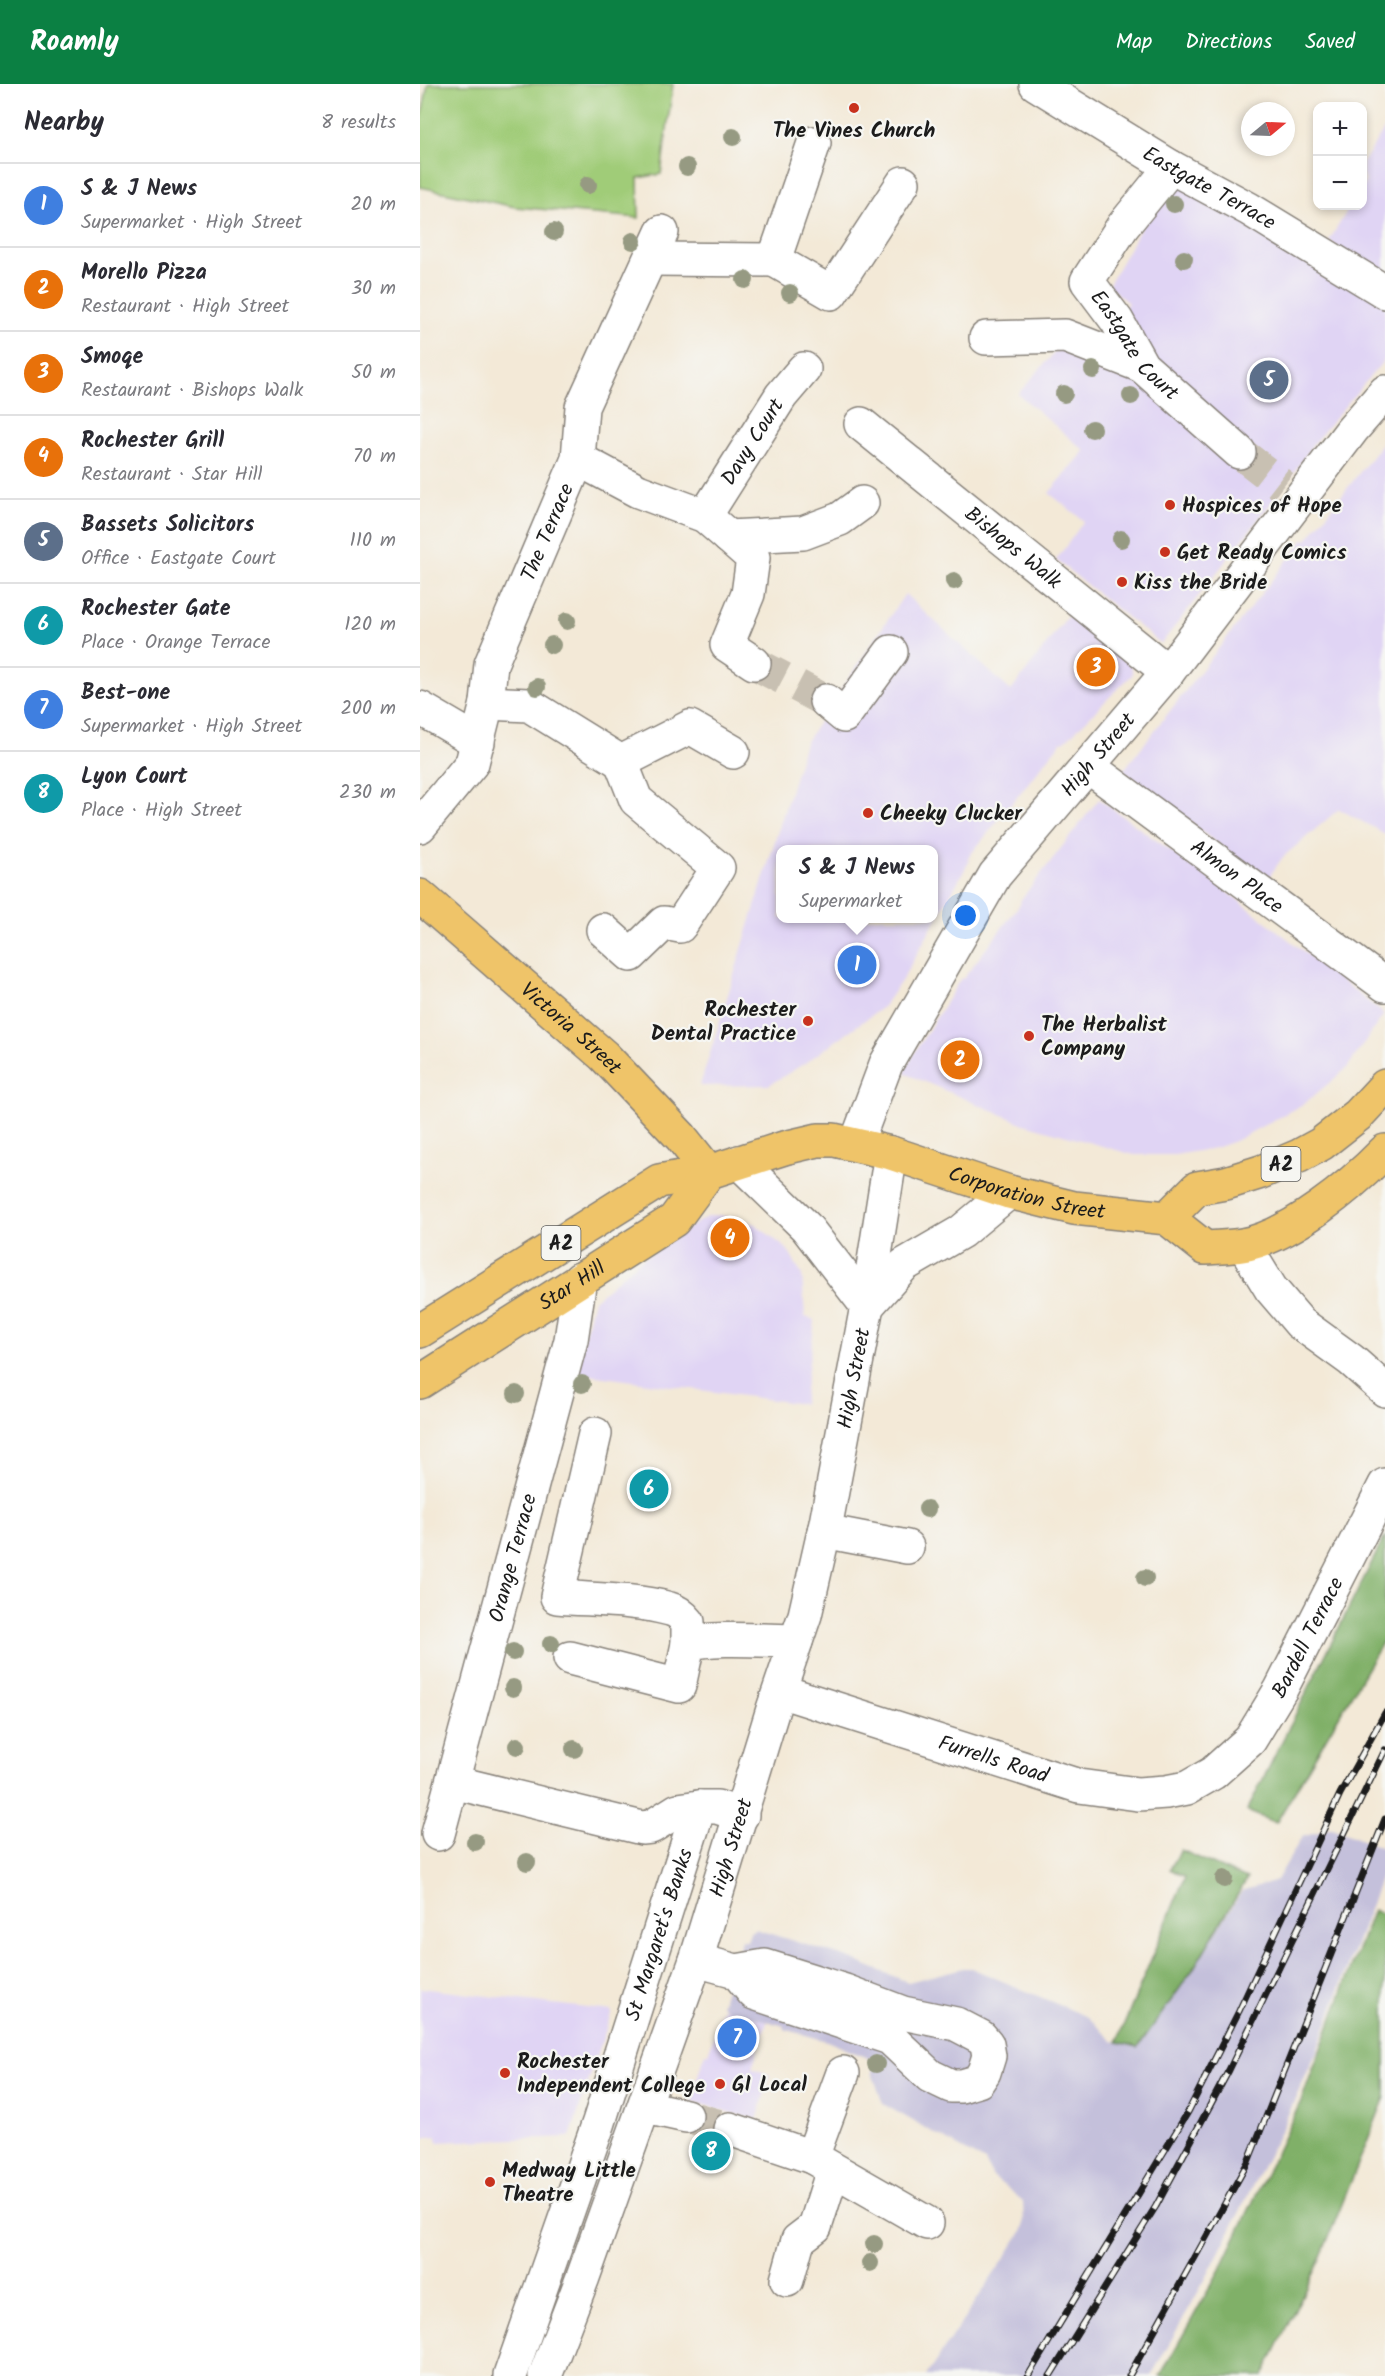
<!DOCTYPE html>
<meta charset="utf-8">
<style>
body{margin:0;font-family:Kalam,sans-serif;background:#f2f2f3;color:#2b2b33}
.controls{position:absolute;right:18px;top:18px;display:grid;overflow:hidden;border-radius:12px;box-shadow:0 3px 9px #0003}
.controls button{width:54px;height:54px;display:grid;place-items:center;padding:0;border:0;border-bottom:2px solid #e1e1e2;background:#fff;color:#2b2b33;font:30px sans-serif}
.compass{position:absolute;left:821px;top:18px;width:54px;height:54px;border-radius:50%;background:#fff;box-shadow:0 3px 9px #0003;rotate:71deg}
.you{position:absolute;left:546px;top:832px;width:21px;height:21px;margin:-15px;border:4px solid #fff;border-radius:50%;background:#1a73e8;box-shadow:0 0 0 9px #1a73e833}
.badge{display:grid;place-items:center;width:39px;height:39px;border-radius:50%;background:#0b8043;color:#fff;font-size:20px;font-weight:700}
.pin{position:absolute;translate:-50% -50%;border:3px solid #fff;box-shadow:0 2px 6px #0006}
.popup{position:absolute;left:356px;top:761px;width:162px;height:78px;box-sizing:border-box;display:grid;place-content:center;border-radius:12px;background:#fff;filter:drop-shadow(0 2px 4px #0005);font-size:20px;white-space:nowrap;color:#7c7c81}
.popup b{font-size:22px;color:#2b2b33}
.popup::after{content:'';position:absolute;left:50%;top:100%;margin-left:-12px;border:12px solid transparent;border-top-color:#fff}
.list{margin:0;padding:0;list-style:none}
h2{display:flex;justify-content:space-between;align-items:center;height:78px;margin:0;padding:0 24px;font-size:26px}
h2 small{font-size:20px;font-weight:400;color:#7c7c81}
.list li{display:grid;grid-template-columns:39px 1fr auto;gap:18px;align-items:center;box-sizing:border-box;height:84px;padding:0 24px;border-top:2px solid #e1e1e2}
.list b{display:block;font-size:22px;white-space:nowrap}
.list p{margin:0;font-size:20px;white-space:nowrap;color:#7c7c81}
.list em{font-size:20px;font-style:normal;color:#7c7c81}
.map{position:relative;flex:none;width:965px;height:2292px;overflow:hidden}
header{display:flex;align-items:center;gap:36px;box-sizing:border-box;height:84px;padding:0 30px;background:#0b8043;color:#fff}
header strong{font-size:28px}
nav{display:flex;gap:33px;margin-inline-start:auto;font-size:21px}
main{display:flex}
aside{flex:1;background:#fff}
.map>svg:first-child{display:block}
.built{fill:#e0d4f4;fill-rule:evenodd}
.industrial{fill:#c4c0db}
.green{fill:#a0cc78;stroke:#5e744a;stroke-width:1.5}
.forest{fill:#80b068;stroke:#4e6642;stroke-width:1.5}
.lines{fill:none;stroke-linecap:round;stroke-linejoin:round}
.minor-tunnel{stroke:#c8c0b2;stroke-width:33;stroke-dasharray:33 16;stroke-linecap:butt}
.minor-casing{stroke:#88827a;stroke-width:36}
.major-casing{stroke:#88827a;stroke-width:36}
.minor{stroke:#fff;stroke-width:33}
.major{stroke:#efc469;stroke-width:33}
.rail-casing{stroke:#1c1c1c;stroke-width:7}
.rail{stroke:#f6f6f2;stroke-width:4.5;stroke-dasharray:14;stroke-linecap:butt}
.tree{fill:#969a82}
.poi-dot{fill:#c8321e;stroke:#f6f6f2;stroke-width:2}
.labels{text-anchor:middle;stroke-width:4.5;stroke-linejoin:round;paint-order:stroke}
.shield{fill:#f6f6f2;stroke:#5d5d5c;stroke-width:1.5}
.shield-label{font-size:20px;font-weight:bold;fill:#1c1c1c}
.poi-label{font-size:21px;font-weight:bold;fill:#1c1c1c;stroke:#f6f6f2;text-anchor:start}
.street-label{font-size:21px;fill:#1c1c1c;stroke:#f6f6f2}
</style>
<header>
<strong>Roamly</strong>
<nav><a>Map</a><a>Directions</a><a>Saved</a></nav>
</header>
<main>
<aside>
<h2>Nearby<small>8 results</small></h2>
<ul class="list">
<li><span class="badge" style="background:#3f7fe0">1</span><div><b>S &amp; J News</b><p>Supermarket · High Street</p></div><em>20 m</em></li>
<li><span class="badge" style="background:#e8710a">2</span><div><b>Morello Pizza</b><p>Restaurant · High Street</p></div><em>30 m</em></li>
<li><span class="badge" style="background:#e8710a">3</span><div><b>Smoqe</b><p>Restaurant · Bishops Walk</p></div><em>50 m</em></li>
<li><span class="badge" style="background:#e8710a">4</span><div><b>Rochester Grill</b><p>Restaurant · Star Hill</p></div><em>70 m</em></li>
<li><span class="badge" style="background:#5c6f8a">5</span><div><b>Bassets Solicitors</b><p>Office · Eastgate Court</p></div><em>110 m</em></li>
<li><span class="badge" style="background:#0f9aa8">6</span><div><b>Rochester Gate</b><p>Place · Orange Terrace</p></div><em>120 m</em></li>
<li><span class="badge" style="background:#3f7fe0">7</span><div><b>Best-one</b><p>Supermarket · High Street</p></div><em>200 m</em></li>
<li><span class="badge" style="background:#0f9aa8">8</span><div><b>Lyon Court</b><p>Place · High Street</p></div><em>230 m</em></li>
</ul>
</aside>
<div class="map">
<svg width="965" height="2292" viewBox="0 0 965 2292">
<rect width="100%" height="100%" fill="#f6f6f2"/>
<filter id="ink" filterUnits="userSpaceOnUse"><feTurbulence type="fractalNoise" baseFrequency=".0167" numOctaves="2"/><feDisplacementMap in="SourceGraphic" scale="12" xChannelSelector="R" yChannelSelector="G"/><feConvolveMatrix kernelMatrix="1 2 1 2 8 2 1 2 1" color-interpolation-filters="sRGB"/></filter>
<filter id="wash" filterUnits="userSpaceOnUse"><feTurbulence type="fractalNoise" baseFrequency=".008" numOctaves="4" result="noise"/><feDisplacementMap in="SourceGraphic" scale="24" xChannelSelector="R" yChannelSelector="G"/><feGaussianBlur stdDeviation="1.35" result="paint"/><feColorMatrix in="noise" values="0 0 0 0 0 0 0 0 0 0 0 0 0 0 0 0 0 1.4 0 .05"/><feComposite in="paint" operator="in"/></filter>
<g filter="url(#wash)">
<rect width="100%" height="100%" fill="#f3e9d7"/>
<g class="built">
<path d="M965,44v155l-56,-42 21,-35h12l1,-19 3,-7 -3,-3v-14z"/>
<path d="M750,93l215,125v57l-73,86 -23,35 -128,164 -105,-84 28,-39 -35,-28 36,-42 -67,-57 45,-51 20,14 45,-54 -20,-17z"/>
<path d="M965,356v394l-46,-25 -56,48 -17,24 -143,-110 181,-232 3,1z"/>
<path d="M485,510l106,97 57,-75 19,11 44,39 2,8 -69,68 -2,-1 -95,118 3,1 -68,120 -19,27 -78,56 -36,22 -69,1 105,-343zM360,766h154v68h-154z"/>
<path d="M679,715l134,97 151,118 -37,54 -42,35 -70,38 -20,7 -40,7h-41l-110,-31 -120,-51 11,-21 46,-74 2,1 58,-76 -1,-2z"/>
<path d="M299,1131l36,9 32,25 15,26 3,42 10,3 -12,84 -229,-31 20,-73 43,-37 34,-25 36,-21z"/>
<path d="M0,1904l192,23 -42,126 -133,5v-6l-17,2z"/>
<path d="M303,1924l44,13 -15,47 18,7 -13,45 -67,-19 15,-48 3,1z"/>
</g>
<path class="industrial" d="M912,1744l53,21v17l-69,187 -34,75 -76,150 -55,98h-225l96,-144 2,-7 -1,-24 -30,-24 -8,-15 -102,-58 -10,-29 -1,-15 -45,-19 -43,-12v-3l-58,-17 -5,-4 21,-65 5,1 3,-9 5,-3 93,29 60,24 55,-14h8l117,49 25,24 25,6 54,-76 50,-80 35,-11 25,-43z"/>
<path class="green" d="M8,0h245l-12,90 -23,4 1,40 -124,-11 -95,-20v-61z"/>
<g class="forest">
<path d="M965,1452v102l-109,185 -29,-12z"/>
<path d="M761,1766l66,29 -55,92 -54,76 -21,-5 68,-165 -15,-8z"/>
<path d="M953,1826l12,4v183l-65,162 -57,117h-103l64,-114 77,-161z"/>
</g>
</g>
<g filter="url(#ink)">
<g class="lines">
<g class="minor-tunnel">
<path d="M819,368l44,34"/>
<path d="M334,579l72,38"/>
<path d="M266,2032l44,13"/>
</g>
<defs>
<g id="minor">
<path id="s1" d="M616,0l135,83 78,42 136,83"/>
<path id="s2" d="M751,83l-48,59 -36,55 30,40 25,45 97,86"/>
<path d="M231,175l123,1 40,-117"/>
<path d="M354,176l57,33 72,-110"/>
<path d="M566,254l79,-2 77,30"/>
<path id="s3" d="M441,340l307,248"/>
<path d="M158,375l60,32 67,25 48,42 -5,36 -21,51 27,18"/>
<path id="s4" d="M285,432l76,-120 23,-27"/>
<path d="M309,453l74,-4 37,-14 22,-16"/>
<path d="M406,617l18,15 47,-64"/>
<path d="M67,619l42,2 92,57 69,-35 43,25"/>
<path d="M0,624l58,34"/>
<path id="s5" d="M669,683l296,218"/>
<path id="s6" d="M0,742l52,-63 15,-60 4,-39 87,-205 4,-52 80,-175"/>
<path d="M183,846l28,25 33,-32 16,3 38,-58 -82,-68 -15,-38"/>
<path id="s7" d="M436,1060l30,-80 109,-189 173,-203 184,-242 33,-38"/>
<path d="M319,1078l67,65 61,79"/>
<path d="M824,1161l27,44 29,34 51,37 34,30"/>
<path d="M447,1222l37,-41 57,-33 48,-40"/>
<path d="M175,1350l-38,163c36,3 77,2 113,12 8,2 13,7 18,13v22"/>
<path d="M404,1447l83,16"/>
<path d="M150,1574l109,28 9,-42c24,-8 80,-3 108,-3"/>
<path id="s8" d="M360,1607l299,95 59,8 28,-2 21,-4 26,-15 37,-33 31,-51 104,-204"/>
<path d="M41,1700l181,44 9,-1 27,-17 21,-3"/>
<path id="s9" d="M18,1750l133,-494 9,-61"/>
<path d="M276,1876l40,11 29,-5 80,25 58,22 53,11 25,13 6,7 2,12 -5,16 -6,9 -17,5h-10l-21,-10 -40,-38 -136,-45 -18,-22"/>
<path d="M225,2023l41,9"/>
<path d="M310,2045l82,28 115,66"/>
<path d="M392,2073l31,-84"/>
<path d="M367,2196l11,-40 17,-13 18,-57"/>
<path id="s10" d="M90,2292l89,-254 100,-315h18l25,8"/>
<path id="s11" d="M125,2292l38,-99 113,-317 77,-251 32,-94 21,-92 41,-217 24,-153"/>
</g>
<g id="major">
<path id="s12" d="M0,812l184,160 77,81 28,35"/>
<path d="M747,1134l30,-30 29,-5 35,-11 38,-16 22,-12 37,-29 27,-29"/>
<path id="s13" d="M0,1247l239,-150 50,-9 75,-24 34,-8h16l57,13 118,39 65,16 93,10 38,30c12,-1 25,-1 37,-3 48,-8 110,-60 143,-94"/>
<path id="s14" d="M0,1298l254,-162 35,-48"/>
</g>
</defs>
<use href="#minor" class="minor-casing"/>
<use href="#major" class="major-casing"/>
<use href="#minor" class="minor"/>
<use href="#major" class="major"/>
<defs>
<g id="rail">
<path d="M608,2292l160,-264 51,-101 101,-217 45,-81"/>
<path d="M630,2292l106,-170 73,-136 156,-320"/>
<path d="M709,2292l119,-214 137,-343"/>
</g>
</defs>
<use href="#rail" class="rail-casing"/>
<use href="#rail" class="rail"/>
</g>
<g class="tree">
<circle cx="313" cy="53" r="9"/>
<circle cx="267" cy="83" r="9"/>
<circle cx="168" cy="101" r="9"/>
<circle cx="754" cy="120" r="9"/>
<circle cx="134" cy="148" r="9"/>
<circle cx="213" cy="157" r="9"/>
<circle cx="764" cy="175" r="9"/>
<circle cx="325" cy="196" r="9"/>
<circle cx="370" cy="209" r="9"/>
<circle cx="673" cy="286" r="9"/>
<circle cx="644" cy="310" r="9"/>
<circle cx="711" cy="312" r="9"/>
<circle cx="672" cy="345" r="9"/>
<circle cx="701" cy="455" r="9"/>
<circle cx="534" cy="497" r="9"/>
<circle cx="147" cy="537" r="9"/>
<circle cx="132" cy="561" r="9"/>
<circle cx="117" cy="603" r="9"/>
<circle cx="162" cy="1300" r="9"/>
<circle cx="96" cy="1310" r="9"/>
<circle cx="507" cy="1425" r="9"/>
<circle cx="725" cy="1494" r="9"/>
<circle cx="131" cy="1560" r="9"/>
<circle cx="93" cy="1568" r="9"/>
<circle cx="93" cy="1604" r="9"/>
<circle cx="97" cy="1662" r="9"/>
<circle cx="154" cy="1665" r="9"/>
<circle cx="55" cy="1758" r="9"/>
<circle cx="107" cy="1778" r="9"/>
<circle cx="804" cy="1795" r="9"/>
<circle cx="456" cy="1980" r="9"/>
<circle cx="454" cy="2160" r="9"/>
<circle cx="450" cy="2179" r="9"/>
</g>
</g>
<g class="poi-dot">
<circle cx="434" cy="24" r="6"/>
<circle cx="750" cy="421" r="6"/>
<circle cx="745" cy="468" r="6"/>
<circle cx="702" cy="498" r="6"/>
<circle cx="448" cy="729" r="6"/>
<circle cx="388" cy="937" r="6"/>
<circle cx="609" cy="952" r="6"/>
<circle cx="85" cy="1989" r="6"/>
<circle cx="300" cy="2000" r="6"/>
<circle cx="70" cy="2098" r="6"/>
</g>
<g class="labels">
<g class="shield">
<rect x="841.5" y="1063" width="39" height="34" rx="4.5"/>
<rect x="121.5" y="1142" width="39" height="34" rx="4.5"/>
</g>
<g class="shield-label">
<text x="861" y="1087">A2</text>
<text x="141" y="1166">A2</text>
</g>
<g class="poi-label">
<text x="434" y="53" text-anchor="middle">The Vines Church</text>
<text x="762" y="428">Hospices of Hope</text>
<text x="757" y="475">Get Ready Comics</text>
<text x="714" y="505">Kiss the Bride</text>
<text x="460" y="736">Cheeky Clucker</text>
<text x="376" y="932" text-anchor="end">Rochester<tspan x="376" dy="24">Dental Practice</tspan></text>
<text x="621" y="947">The Herbalist<tspan x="621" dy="24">Company</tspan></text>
<text x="97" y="1984">Rochester<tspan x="97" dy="24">Independent College</tspan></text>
<text x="312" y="2007">GI Local</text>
<text x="82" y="2093">Medway Little<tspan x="82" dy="24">Theatre</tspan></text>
</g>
<g class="street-label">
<text dy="7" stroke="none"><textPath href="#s1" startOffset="202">Eastgate Terrace</textPath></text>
<text dy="7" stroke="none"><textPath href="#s2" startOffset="222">Eastgate Court</textPath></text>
<text dy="7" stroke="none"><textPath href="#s4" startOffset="88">Davy Court</textPath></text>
<text dy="7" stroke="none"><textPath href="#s6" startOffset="326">The Terrace</textPath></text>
<text dy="7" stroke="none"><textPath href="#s3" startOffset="196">Bishops Walk</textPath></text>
<text dy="7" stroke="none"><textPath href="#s7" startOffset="462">High Street</textPath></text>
<text dy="7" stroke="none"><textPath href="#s5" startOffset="184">Almon Place</textPath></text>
<text dy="7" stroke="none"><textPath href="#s12" startOffset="201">Victoria Street</textPath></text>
<text dy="7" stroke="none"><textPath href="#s13" startOffset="663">Corporation Street</textPath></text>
<text dy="7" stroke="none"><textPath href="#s14" startOffset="180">Star Hill</textPath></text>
<text dy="7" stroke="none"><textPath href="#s11" startOffset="1046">High Street</textPath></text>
<text dy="7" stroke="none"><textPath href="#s9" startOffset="286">Orange Terrace</textPath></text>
<text dy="7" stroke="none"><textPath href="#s8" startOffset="620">Bardell Terrace</textPath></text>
<text dy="7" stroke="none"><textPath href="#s8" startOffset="224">Furrells Road</textPath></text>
<text dy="7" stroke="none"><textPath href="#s11" startOffset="560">High Street</textPath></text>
<text dy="7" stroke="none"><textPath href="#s10" startOffset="466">St Margaret's Banks</textPath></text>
</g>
</g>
</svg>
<div class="controls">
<button>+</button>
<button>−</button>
</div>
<svg class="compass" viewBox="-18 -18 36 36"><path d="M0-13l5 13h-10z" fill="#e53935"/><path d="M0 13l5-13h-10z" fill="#7c7c81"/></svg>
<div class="you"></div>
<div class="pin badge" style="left:437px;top:881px;background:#3f7fe0">1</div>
<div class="popup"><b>S &amp; J News</b>Supermarket</div>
<div class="pin badge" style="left:540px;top:976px;background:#e8710a">2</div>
<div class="pin badge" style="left:676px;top:583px;background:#e8710a">3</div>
<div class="pin badge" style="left:310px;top:1154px;background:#e8710a">4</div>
<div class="pin badge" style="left:849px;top:296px;background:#5c6f8a">5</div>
<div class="pin badge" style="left:229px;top:1405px;background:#0f9aa8">6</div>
<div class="pin badge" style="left:317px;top:1954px;background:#3f7fe0">7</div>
<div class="pin badge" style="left:291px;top:2067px;background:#0f9aa8">8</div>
</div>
</main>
